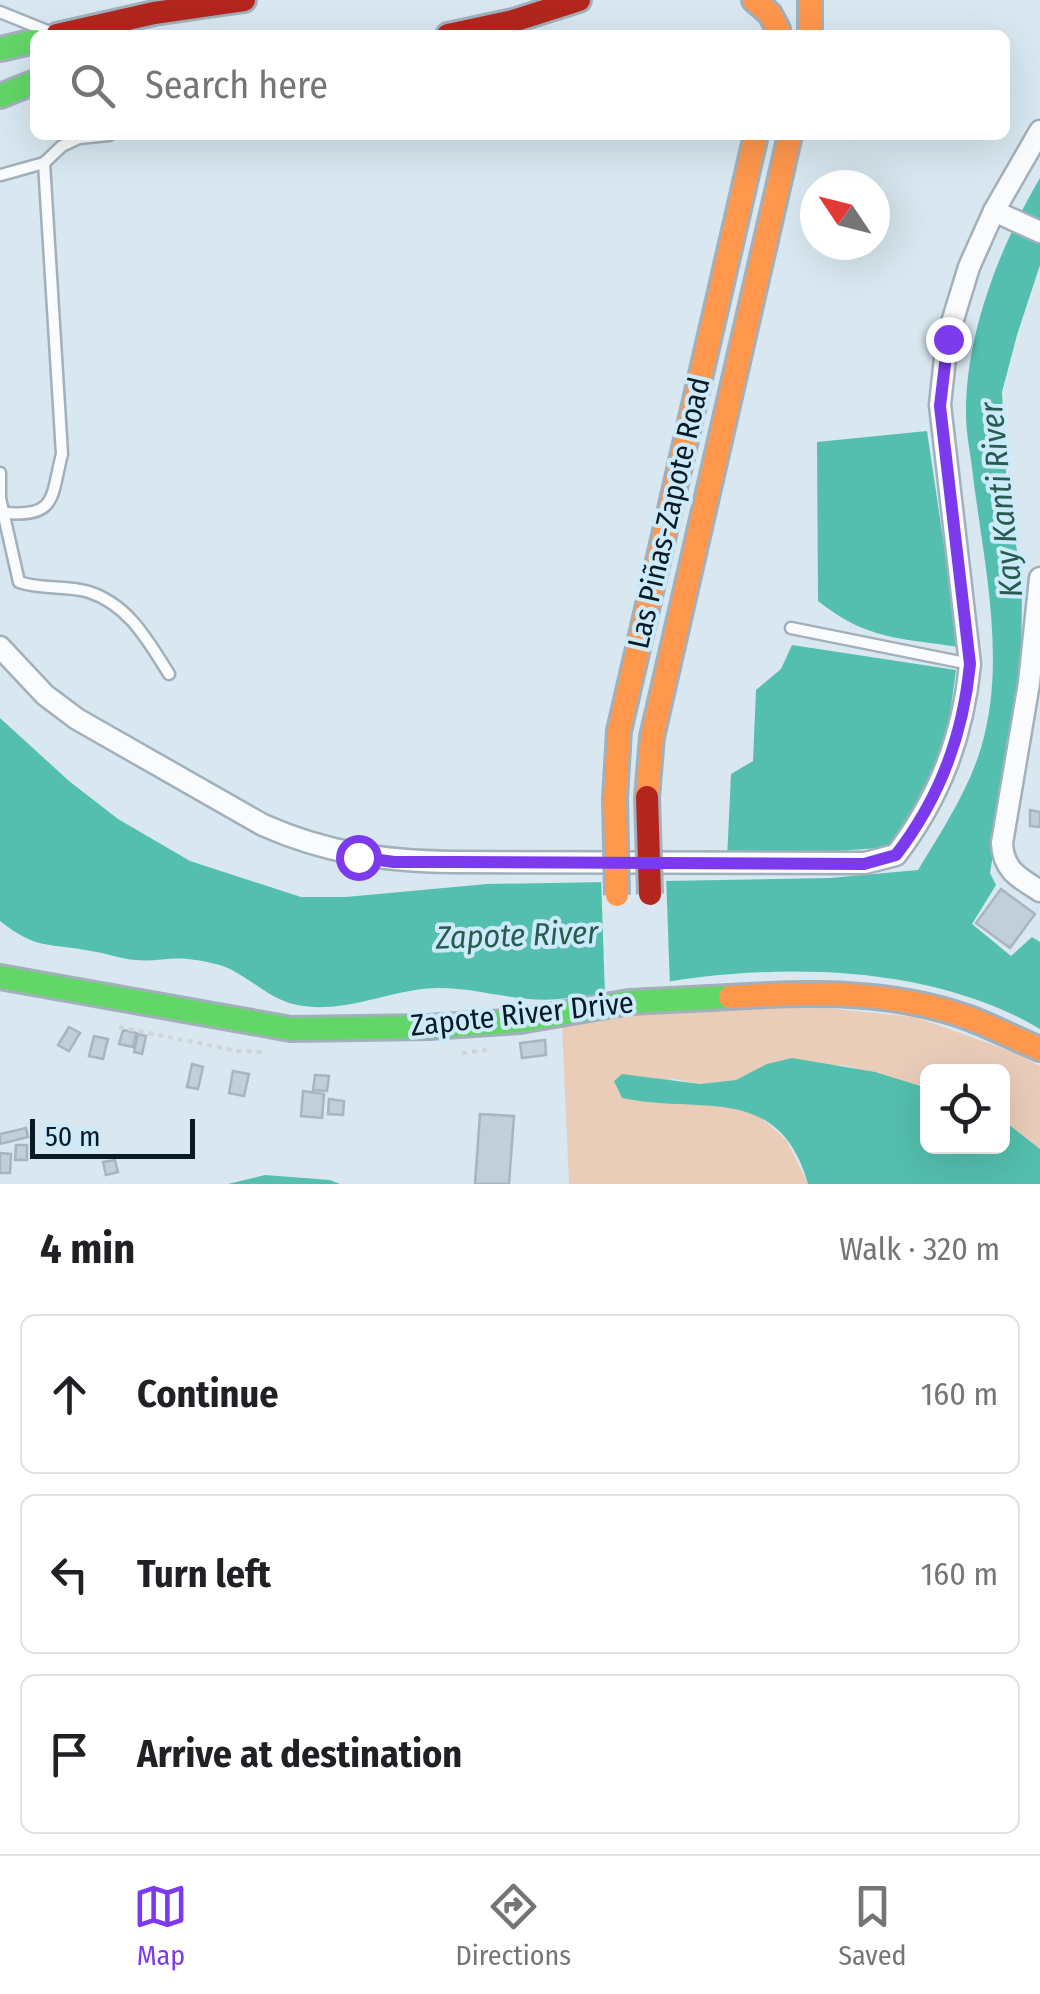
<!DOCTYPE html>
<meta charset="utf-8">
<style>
body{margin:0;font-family:"Fira Sans Condensed",sans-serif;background:#f2f2f2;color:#202124}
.controls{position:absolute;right:30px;bottom:30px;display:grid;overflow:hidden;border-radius:15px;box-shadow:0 10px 40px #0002}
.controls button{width:90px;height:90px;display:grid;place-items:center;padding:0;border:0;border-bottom:2px solid #e0e0e0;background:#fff;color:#202124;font:50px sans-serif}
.compass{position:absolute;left:800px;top:170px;width:90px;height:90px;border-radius:50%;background:#fff;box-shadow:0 10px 40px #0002;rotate:305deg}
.scale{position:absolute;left:30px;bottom:25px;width:165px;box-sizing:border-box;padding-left:10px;border:5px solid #081b25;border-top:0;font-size:28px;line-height:35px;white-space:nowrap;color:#081b25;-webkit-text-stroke:8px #cdeafb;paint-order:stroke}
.stop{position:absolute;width:30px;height:30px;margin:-22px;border:8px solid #7c3aed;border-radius:50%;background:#fff}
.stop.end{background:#7c3aed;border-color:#fff;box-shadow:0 2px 10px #0008}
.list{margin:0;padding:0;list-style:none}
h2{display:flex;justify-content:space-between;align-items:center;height:130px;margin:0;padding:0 40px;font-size:42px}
h2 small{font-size:32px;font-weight:400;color:#757577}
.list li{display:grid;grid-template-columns:65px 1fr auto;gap:30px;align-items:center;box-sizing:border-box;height:160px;margin:0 20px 20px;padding:0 20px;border:2px solid #e0e0e0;border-radius:15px}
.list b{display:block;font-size:38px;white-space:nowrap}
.list em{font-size:32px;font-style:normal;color:#757577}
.icon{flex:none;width:55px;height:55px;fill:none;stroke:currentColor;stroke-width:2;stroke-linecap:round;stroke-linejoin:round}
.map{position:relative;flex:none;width:1040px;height:1184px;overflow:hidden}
.search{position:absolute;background:#fff;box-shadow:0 10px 40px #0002;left:30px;right:30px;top:30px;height:110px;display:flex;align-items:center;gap:25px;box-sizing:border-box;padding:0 35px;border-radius:15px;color:#757577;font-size:38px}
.sheet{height:670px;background:#fff}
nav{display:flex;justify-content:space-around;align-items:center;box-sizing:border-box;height:140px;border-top:2px solid #e0e0e0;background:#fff;font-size:28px;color:#757577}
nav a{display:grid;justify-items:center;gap:5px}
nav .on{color:#7c3aed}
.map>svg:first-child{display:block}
.green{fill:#eacdb9}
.water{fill:#54bfae}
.pier{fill:#d8e7f0}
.building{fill:#c1cfda;stroke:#a8b4be;stroke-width:2.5}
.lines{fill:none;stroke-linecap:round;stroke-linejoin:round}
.lane-casing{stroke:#a1b0ba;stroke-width:15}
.street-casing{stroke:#a1b0ba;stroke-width:25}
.fast-casing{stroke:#a1b0ba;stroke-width:28}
.slow-casing{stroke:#a1b0ba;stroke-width:28}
.jam-casing{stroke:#a1b0ba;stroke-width:28}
.path{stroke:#d0d4d7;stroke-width:4;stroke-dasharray:5 5;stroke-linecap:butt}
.lane{stroke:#f9fbfd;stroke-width:10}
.street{stroke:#f9fbfd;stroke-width:20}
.fast{stroke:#63d668;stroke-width:22}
.slow{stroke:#ff974d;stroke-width:22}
.jam{stroke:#b3261e;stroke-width:22}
.slow-bridge-casing{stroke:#a1b0ba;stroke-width:28;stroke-linecap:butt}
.jam-bridge-casing{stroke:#a1b0ba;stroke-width:28;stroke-linecap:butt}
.slow-bridge{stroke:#ff974d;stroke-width:22}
.jam-bridge{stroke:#b3261e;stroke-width:22}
.route{stroke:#7c3aed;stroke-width:12}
.labels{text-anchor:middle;stroke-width:8;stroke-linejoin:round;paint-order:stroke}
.street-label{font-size:30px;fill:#081b25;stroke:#cdeafb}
.water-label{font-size:32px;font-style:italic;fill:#275c4f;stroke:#cdeafb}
</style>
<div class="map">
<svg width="1040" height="1184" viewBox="0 0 1040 1184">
<rect width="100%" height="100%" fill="#d8e7f0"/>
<path class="green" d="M765,1002l150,15 98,35 27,14v83l-37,-29 -1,-48h-74l-1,16 -84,-23 -91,8 -16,7 -36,4 -31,-6 41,27 32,4 20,9 25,23 21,43h-239l-7,-159 70,-11z"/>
<g class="water">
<path d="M1040,178v87l-23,70 -15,57 5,97 15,93 -1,100 -31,191 6,12 -24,39 39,32 21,-19 8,5v87c-98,-58 -228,-65 -339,-52 -47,5 -94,18 -142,22 -41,4 -79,-11 -120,-11 -37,0 -74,17 -112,19 -49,2 -57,-16 -95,-37 -14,-7 -29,-9 -44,-11 -18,-2 -35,3 -52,1 -15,-1 -30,-7 -45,-9 -41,-8 -55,-1 -91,-30v-203l69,63 49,38 72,42 111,36h45l141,-13 343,-6 88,-8c23,-38 50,-79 63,-122 26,-87 3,-184 -8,-272 -2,-20 -7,-41 -7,-61 -1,-80 34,-169 74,-237z"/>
<path d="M927,431l32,216c-59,-9 -92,-7 -141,-46l-1,-159z"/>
<path d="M792,645l164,25 -12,88 -51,89 -166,12 4,-85 22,-13 3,-71 25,-21z"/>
<path d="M792,1058l83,14 52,16 1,58h74l1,-26 37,29v35h-232c-29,-103 -109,-69 -186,-86l-8,-17 8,-7 78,10 36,-4 31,-16z"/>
<path d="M265,1175l65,5 10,4h-112z"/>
</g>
<path class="pier" d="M666,874l4,113 -65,10 -4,-121z"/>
<g class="building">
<path d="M1030,810l10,2v15l-10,-1z"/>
<path d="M1001,889l34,25 -25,34 -34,-25z"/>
<path d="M69,1027l11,6 -11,18 -11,-6z"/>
<path d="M123,1030l13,3 -3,14 -14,-3z"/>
<path d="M138,1034l8,2 -4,18 -8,-2z"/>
<path d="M94,1036l14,3 -5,20 -14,-3z"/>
<path d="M545,1040l1,15 -24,3 -2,-15z"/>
<path d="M192,1064l11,3 -5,22 -11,-2z"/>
<path d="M233,1071l16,3 -5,22 -15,-3z"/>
<path d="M315,1075l14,1 -2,15 -14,-1z"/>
<path d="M303,1091l21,3 -2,24 -21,-2z"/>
<path d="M329,1099l15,2 -1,14 -15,-1z"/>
<path d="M480,1114l34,2 -5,68h-34z"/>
<path d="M26,1128l2,9 -28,7v-10z"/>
<path d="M16,1145h11v15h-12z"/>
<path d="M0,1153l11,1 -1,19h-10z"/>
<path d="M115,1160l3,12 -12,3 -3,-13z"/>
</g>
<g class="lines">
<defs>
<g id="lane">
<path d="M0,12l47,19"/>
<path d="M1,175l43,-12 18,-17 17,-8 30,-3"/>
<path d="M0,473v25l19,84c23,8 48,3 70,10 40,13 59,49 80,82"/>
<path d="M6,513c51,4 45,-16 56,-59l-18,-291"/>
<path d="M791,628l179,36"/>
</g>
<g id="street">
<path d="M994,211l46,21"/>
<path d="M1040,578l-11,105 -27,160c1,27 17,35 38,48"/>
<path d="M0,647l45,48 32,24 186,106c63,28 121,36 189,37l413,1 31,-8c44,-58 67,-119 74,-191l-30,-259 7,-66 22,-72 25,-56 46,-80"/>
</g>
<g id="fast">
<path d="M0,49l35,-8"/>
<path d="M0,96l35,-14"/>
<path d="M0,977l291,52 138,-2 91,-6 109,-19 101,-5"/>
</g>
<g id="slow">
<path d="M754,0l16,14 8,15"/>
<path d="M810,0v35"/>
<path d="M647,797l5,-60 138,-602"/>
<path d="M615,799l4,-68 137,-596"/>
<path d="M730,997c79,-5 163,-7 239,21 24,9 47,21 71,31"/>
</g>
<g id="jam">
<path d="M57,35l97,-22 90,-13"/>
<path d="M448,35l65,-14 66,-21"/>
</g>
</defs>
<use href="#lane" class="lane-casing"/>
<use href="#street" class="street-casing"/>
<use href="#fast" class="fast-casing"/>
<use href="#slow" class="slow-casing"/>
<use href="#jam" class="jam-casing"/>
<g class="path">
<path d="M119,1027l119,24 24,1"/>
<path d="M462,1053l25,-3"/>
</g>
<use href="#lane" class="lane"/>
<use href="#street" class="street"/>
<use href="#fast" class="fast"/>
<use href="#slow" class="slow"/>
<use href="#jam" class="jam"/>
<defs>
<path id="slow-bridge" d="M615,799l2,96"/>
<path id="jam-bridge" d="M647,797l3,97"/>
</defs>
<use href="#slow-bridge" class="slow-bridge-casing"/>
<use href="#jam-bridge" class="jam-bridge-casing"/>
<use href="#slow-bridge" class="slow-bridge"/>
<use href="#jam-bridge" class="jam-bridge"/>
</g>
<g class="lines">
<path class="route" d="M358,857l36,5h58l412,2 32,-9c44,-57 67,-119 74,-191l-30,-258 8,-67"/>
</g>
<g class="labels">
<g class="street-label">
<text transform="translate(669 513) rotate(-77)" y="10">Las Piñas-Zapote Road</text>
<text transform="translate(522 1014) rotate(-6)" y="10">Zapote River Drive</text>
</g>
<g class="water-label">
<text transform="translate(1001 500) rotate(-96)" y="11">Kay Kanti River</text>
<text transform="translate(517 935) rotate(-2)" y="11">Zapote River</text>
</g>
</g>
</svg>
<div class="controls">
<button><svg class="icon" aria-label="locate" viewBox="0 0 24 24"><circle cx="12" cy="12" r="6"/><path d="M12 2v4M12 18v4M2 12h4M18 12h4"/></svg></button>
</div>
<svg class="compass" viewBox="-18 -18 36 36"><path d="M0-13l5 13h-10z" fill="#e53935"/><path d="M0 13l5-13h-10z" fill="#757577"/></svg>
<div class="scale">50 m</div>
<div class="stop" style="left:358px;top:857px"></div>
<div class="stop end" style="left:948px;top:339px"></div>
<div class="search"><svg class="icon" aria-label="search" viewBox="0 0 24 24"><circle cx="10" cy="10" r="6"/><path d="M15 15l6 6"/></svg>Search here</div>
</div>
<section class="sheet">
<h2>4 min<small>Walk · 320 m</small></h2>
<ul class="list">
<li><svg class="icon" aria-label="ahead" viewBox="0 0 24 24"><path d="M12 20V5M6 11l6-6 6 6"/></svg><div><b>Continue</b></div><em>160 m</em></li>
<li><svg class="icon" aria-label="left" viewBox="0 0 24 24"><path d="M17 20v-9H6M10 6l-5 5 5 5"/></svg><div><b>Turn left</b></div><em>160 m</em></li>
<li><svg class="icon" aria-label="arrive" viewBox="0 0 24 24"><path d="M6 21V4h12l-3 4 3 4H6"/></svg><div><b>Arrive at destination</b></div></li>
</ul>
</section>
<nav>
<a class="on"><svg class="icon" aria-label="map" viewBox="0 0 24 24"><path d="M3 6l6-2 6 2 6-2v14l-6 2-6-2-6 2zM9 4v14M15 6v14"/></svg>Map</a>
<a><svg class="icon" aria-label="directions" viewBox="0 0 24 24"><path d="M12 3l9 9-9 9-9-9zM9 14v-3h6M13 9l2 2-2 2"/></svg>Directions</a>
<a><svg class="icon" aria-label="saved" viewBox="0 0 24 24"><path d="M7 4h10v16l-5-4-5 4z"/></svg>Saved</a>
</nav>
